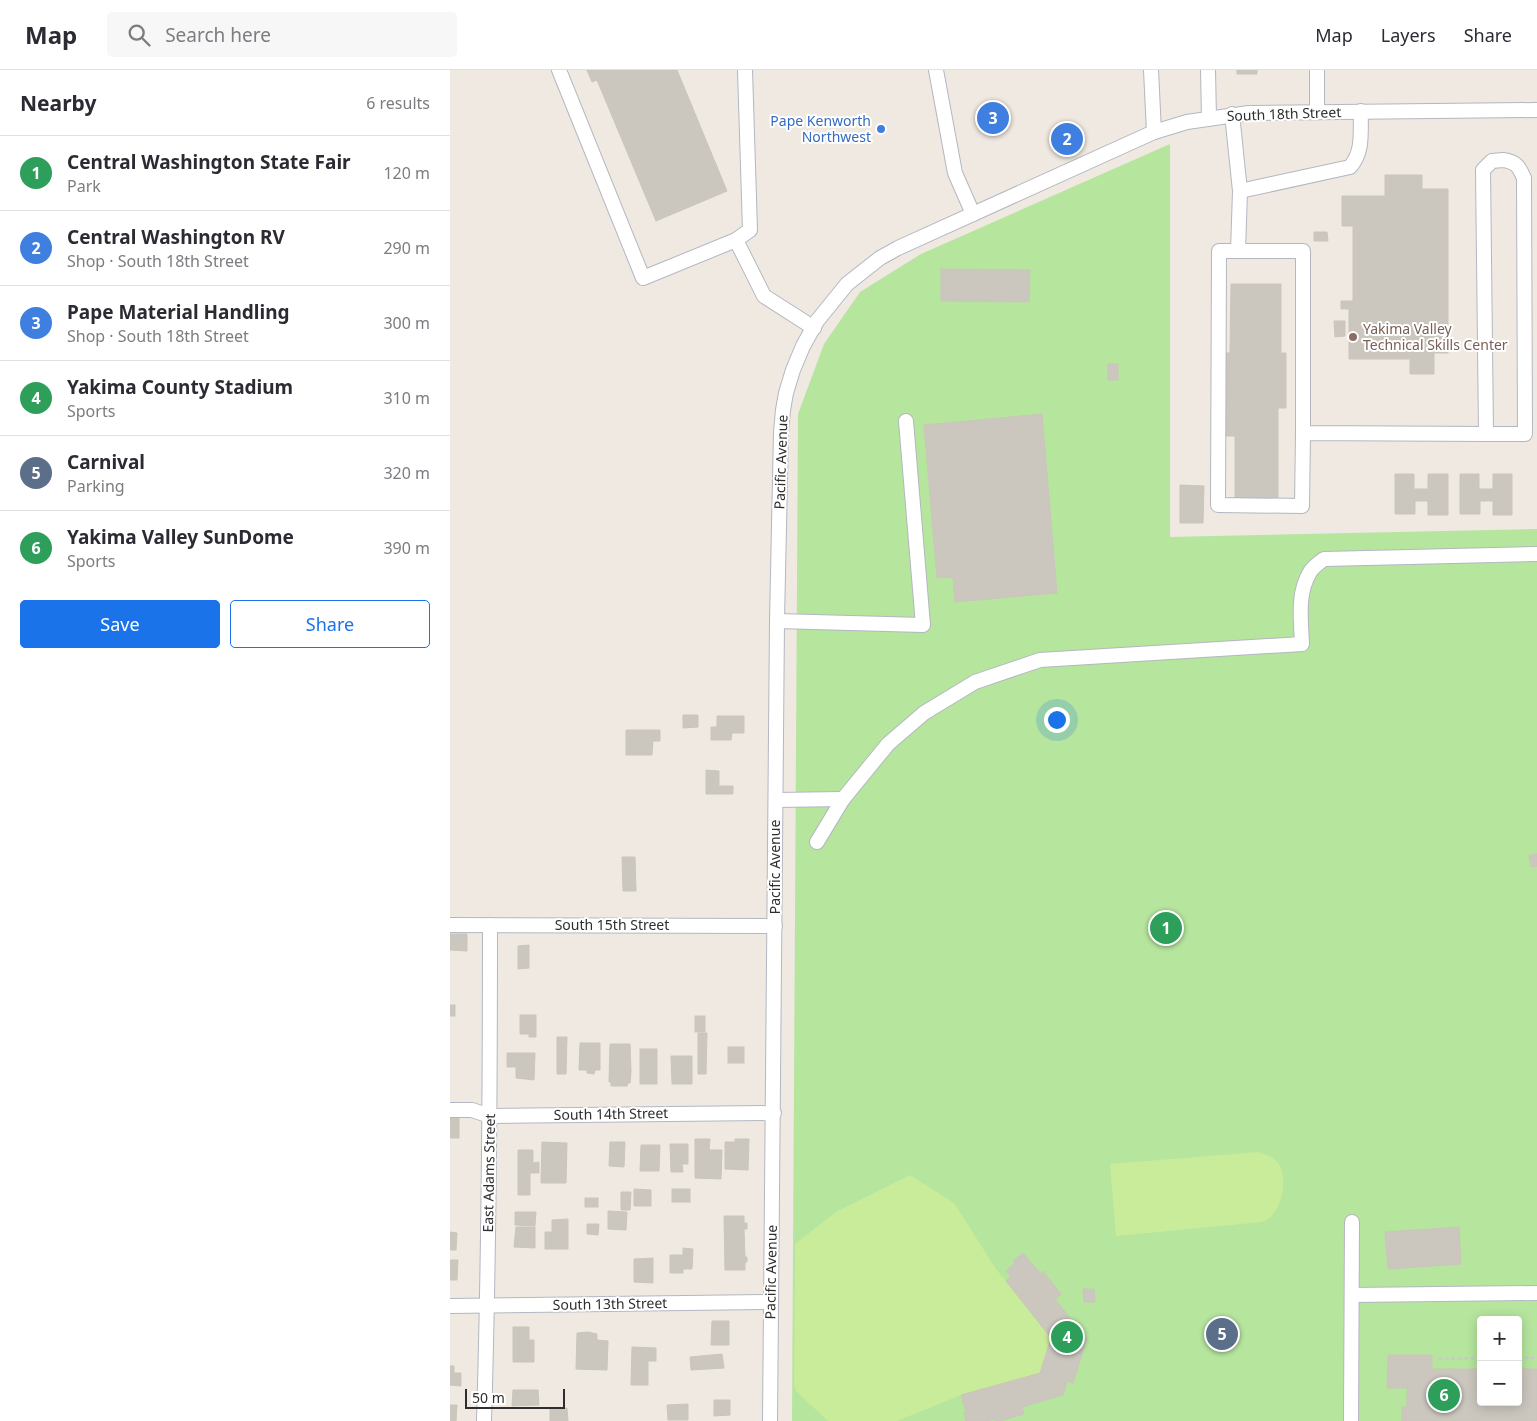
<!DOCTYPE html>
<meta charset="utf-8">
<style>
body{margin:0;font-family:"Noto Sans",sans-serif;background:#f7f7f7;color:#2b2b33}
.controls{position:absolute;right:15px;bottom:15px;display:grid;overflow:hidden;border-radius:5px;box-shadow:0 2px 12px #0003}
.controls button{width:45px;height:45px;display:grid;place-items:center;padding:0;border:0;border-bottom:1px solid #e1e1e2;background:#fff;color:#2b2b33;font:25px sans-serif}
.scale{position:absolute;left:15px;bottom:12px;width:100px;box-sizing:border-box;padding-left:5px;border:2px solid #2e2e2e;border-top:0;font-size:14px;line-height:18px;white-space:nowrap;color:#2e2e2e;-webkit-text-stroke:4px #fff;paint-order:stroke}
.you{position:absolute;left:606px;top:649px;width:18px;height:18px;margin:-12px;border:4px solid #fff;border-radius:50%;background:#1a73e8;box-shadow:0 0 0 8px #1a73e833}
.badge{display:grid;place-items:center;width:32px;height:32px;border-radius:50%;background:#1a73e8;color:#fff;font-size:16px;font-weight:700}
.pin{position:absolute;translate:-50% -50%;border:2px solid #fff;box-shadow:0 1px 5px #0006}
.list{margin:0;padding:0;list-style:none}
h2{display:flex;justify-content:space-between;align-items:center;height:65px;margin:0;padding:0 20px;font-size:21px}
h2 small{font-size:16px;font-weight:400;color:#7c7c81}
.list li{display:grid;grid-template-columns:32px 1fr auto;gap:15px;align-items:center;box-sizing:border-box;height:75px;padding:0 20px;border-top:1px solid #e1e1e2}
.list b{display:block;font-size:19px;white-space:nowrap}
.list p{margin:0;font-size:16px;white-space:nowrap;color:#7c7c81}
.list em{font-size:16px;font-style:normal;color:#7c7c81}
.actions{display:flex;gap:10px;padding:15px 20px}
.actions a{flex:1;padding:11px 0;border:1px solid #1a73e8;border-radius:5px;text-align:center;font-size:18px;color:#1a73e8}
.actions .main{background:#1a73e8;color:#fff}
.icon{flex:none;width:28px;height:28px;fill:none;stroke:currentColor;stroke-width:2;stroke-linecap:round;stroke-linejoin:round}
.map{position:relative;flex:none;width:1087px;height:1351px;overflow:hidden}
header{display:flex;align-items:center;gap:30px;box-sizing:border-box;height:70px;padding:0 25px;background:#fff;border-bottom:1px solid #e1e1e2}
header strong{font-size:24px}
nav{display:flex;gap:28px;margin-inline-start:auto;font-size:18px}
.search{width:350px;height:45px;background:#f7f7f7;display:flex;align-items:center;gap:12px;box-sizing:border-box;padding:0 18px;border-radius:5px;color:#7c7c81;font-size:19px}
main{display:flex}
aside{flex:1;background:#fff}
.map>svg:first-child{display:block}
.green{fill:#b6e59e;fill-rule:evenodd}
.pitch{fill:#c9ec9a}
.building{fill:#cbc7bf;stroke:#cbc5ba}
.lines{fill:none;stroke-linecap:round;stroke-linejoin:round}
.minor-casing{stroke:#b4b7c1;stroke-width:16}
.path{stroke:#c9c9c9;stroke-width:2.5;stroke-dasharray:4 2.5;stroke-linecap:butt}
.minor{stroke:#fff;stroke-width:14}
.shop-dot{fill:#3f7fe0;stroke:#fff;stroke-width:2}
.education-dot{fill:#8d6e63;stroke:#fff;stroke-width:2}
.labels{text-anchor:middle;stroke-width:4;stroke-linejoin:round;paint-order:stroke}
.street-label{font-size:14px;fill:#2e2e2e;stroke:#fff}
.shop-label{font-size:14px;fill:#366cbe;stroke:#fff;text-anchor:end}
.education-label{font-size:14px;fill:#785e54;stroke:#fff;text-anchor:start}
</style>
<header>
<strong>Map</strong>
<div class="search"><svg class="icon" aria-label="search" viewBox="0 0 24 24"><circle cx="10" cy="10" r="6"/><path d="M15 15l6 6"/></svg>Search here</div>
<nav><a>Map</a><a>Layers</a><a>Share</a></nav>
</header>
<main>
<aside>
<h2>Nearby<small>6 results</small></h2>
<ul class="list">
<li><span class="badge" style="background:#2e9e5b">1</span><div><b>Central Washington State Fair</b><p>Park</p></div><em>120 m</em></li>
<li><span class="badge" style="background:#3f7fe0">2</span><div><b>Central Washington RV</b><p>Shop · South 18th Street</p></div><em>290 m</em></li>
<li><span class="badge" style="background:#3f7fe0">3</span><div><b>Pape Material Handling</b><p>Shop · South 18th Street</p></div><em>300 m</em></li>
<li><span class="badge" style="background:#2e9e5b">4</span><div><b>Yakima County Stadium</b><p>Sports</p></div><em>310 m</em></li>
<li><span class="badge" style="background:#5c6f8a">5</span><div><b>Carnival</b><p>Parking</p></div><em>320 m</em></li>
<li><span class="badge" style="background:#2e9e5b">6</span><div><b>Yakima Valley SunDome</b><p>Sports</p></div><em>390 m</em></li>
</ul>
<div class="actions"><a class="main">Save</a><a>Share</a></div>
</aside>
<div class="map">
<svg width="1087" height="1351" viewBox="0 0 1087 1351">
<rect width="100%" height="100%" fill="#efe9e1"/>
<path class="green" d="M720,74v393l367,-8v892h-745l6,-1007 26,-70 36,-52 61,-38zM1031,1250h37v82h-37z"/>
<g class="pitch">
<path d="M808,1082c5,2 11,3 15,6 16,11 11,42 1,55 -3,5 -7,7 -12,9l-146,14 -6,-72z"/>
<path d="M460,1105l44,28 42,66 55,69 -11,35 -79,22 -64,26h-69l-31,-29 -3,-7 1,-141 41,-32z"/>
</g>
<g class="building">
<path d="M137,0h90l50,121 -71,30 -59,-141 -5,2z"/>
<rect x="787" y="0" width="20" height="4"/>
<path d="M935,105h37v14h26v164h-14v21h-24v-15h-61v-50h-8v-8h12v-75h-11v-30h43z"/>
<path d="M864,162h13l1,9h-14z"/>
<path d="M491,199l89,1 -1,32 -88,-1z"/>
<path d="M781,214h50v69h5v55h-8v90h-43v-62h-11v-83h6z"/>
<path d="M884,251h11v15l-10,1z"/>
<rect x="658" y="294" width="10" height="16"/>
<path d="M592,344l15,179 -102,9 -2,-25 -16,1 -13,-153z"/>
<path d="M945,404h19v15h14v-15h20v41h-20v-14h-13v13h-20z"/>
<path d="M1010,404h19v15h14v-15h19v41h-19v-14h-13v13h-20z"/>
<path d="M730,415l24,1 -1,37h-23z"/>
<path d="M233,645h15v12l-15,1z"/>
<path d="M267,646h27v17h-12l-1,7h-20v-13h6z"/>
<path d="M176,660h34v11h-7l-1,14h-26z"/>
<path d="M256,700l13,1v15h14v8h-27z"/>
<path d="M1087,784v12l-6,1 -2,-12z"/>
<path d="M172,787h13l1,34h-13z"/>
<path d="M0,864h17v17l-17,-1z"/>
<path d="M79,875v23l-11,1v-23z"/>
<rect x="0" y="935" width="5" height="11"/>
<path d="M70,945h16v22h-7v-3h-9z"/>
<rect x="245" y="946" width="10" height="16"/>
<path d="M248,963h9l-1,41h-8z"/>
<path d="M107,967h10l-1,37h-9z"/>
<path d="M130,973h20v27h-5l-1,4 -7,-1v-3h-8z"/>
<path d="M160,974h20l1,27 -1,12h-2l-1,3h-16v-4h-2z"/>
<rect x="278" y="977" width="16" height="16"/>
<rect x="190" y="979" width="17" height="35"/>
<path d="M57,983h28l-1,27 -18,-2v-11h-9z"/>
<path d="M221,986h21v28h-20z"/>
<rect x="0" y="1044" width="9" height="24"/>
<path d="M245,1069h15l-1,11h13l-1,29 -26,-1z"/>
<path d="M285,1069h14l-1,31 -23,-1v-27h10z"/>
<path d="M92,1072l25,1 -1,40h-25z"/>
<path d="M160,1072h15l-1,25 -15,-1z"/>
<path d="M220,1074h18v20h-6l1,8h-12z"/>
<path d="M191,1075h19l-1,26h-19z"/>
<path d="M68,1080h15v13l6,-1v11h-9v22h-12z"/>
<path d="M184,1119l17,1v16h-17z"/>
<rect x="222" y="1119" width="18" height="13"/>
<path d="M171,1122h10l-1,18h-9z"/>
<rect x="135" y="1128" width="13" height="9"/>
<path d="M158,1141l19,1 -1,18 -18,-1z"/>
<path d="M65,1142h21l-1,14 -20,-1z"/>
<path d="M274,1146h20v7h3v6h-3l1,28h2v5h-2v8h-20z"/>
<path d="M118,1149v30h-23v-17h7v-12z"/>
<path d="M137,1154h12l-1,11 -11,-1z"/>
<path d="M66,1157h19v21l-21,-1z"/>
<path d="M1009,1157l2,37 -73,5 -3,-37z"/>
<path d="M0,1162l7,1 -1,17h-6z"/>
<path d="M233,1178l10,1 -1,20h-9v4h-13v-18h13z"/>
<path d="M573,1183l18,21 2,-3 18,23 -6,5 27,34 -1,3 6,2 -14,45 -6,-2 -4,14 -41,12 2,7 -24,7h-5v-2l-7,2h-22l-2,-8 2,-1 -5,-17 79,-22 11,-35 -45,-57 5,-4 -5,-6 9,-8 -2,-2z"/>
<path d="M203,1188v25l-19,-1v-23z"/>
<path d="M0,1190h8l-1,20h-7z"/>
<path d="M633,1219h11l1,13h-11z"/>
<path d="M262,1251h17v24h-18z"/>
<path d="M63,1257h16v13h5v22h-21z"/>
<path d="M138,1262l9,2v6l11,1 -1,29 -31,-1 1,-36z"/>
<path d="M182,1277l24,1v13h-8v24h-17z"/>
<path d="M272,1284l2,14 -33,2 -1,-13z"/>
<path d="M938,1285h44v14h49v33h37v-33h19v52h-135v-14h5v-19h-20z"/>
<path d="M0,1296h4v7h7v13l-11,-1z"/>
<path d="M63,1320h25l1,15 -27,1z"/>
<path d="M264,1330h16v15l-16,1z"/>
<path d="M238,1334v16h-20l-1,-15z"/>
<path d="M0,1335h7l-1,16h-6z"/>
<path d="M117,1338l1,13h-18v-12z"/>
</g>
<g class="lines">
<defs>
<g id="minor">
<path d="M109,0l84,208 93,-38 14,-10 -5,-160"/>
<path d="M486,0l19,103 18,41"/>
<path d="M701,0l3,62"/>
<path d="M758,0l1,48"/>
<path d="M867,42v-42"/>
<path d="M782,44l8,77 -2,60"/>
<path d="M1053,90c14,2 16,7 21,18l1,256h-39l-3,-264 9,-9z"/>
<path d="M790,121l110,-24c14,-16 10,-35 11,-56"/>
<path d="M286,170l28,56 50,32"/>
<path d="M853,363l-1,73 -84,-1 1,-254h84v182l183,1"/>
<path d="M327,551l146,4 -17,-204"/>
<path d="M326,730l67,-1"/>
<path d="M367,772l26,-43 45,-55 36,-31 51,-31 65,-22 262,-16c-1,-24 -5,-51 8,-72 3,-5 10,-10 14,-13l213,-5"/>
<path d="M0,855l325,1"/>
<path d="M0,1040h22l18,6 284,-3"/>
<path d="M902,1225l185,-2"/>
<path d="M0,1236l321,-4"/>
<path d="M34,1351c5,-165 6,-331 6,-496"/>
<path d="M320,1351l7,-800 4,-189 2,-22 3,-17 7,-23 10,-24 14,-25 30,-37 33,-26 18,-10 256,-116 33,-10 62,-9 288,-3"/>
<path d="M901,1351l1,-199"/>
</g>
</defs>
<use href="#minor" class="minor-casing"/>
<g class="path">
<path d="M1068,1288h19"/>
<path d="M988,1289l43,-1"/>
</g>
<use href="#minor" class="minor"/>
</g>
<circle class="shop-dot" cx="431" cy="59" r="5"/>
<circle class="education-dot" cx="903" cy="267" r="5"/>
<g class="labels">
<g class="street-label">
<text transform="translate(834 44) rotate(-2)" y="5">South 18th Street</text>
<text transform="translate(331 392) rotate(-88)" y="5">Pacific Avenue</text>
<text transform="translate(325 797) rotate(-90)" y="5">Pacific Avenue</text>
<text x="162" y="860">South 15th Street</text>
<text transform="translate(161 1044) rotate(-1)" y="5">South 14th Street</text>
<text transform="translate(39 1103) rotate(-89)" y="5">East Adams Street</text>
<text transform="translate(321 1202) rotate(-89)" y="5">Pacific Avenue</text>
<text transform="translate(160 1234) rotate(-1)" y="5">South 13th Street</text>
</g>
<g class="shop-label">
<text x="421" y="56">Pape Kenworth<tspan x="421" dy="16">Northwest</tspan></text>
</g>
<g class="education-label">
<text x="913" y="264">Yakima Valley<tspan x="913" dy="16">Technical Skills Center</tspan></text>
</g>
</g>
</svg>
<div class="controls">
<button>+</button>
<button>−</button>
</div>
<div class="scale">50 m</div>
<div class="you"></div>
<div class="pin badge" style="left:716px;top:858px;background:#2e9e5b">1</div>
<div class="pin badge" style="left:617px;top:69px;background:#3f7fe0">2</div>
<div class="pin badge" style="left:543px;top:48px;background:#3f7fe0">3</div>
<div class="pin badge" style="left:617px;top:1267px;background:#2e9e5b">4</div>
<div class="pin badge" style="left:772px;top:1264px;background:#5c6f8a">5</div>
<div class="pin badge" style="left:994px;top:1325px;background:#2e9e5b">6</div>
</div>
</main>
